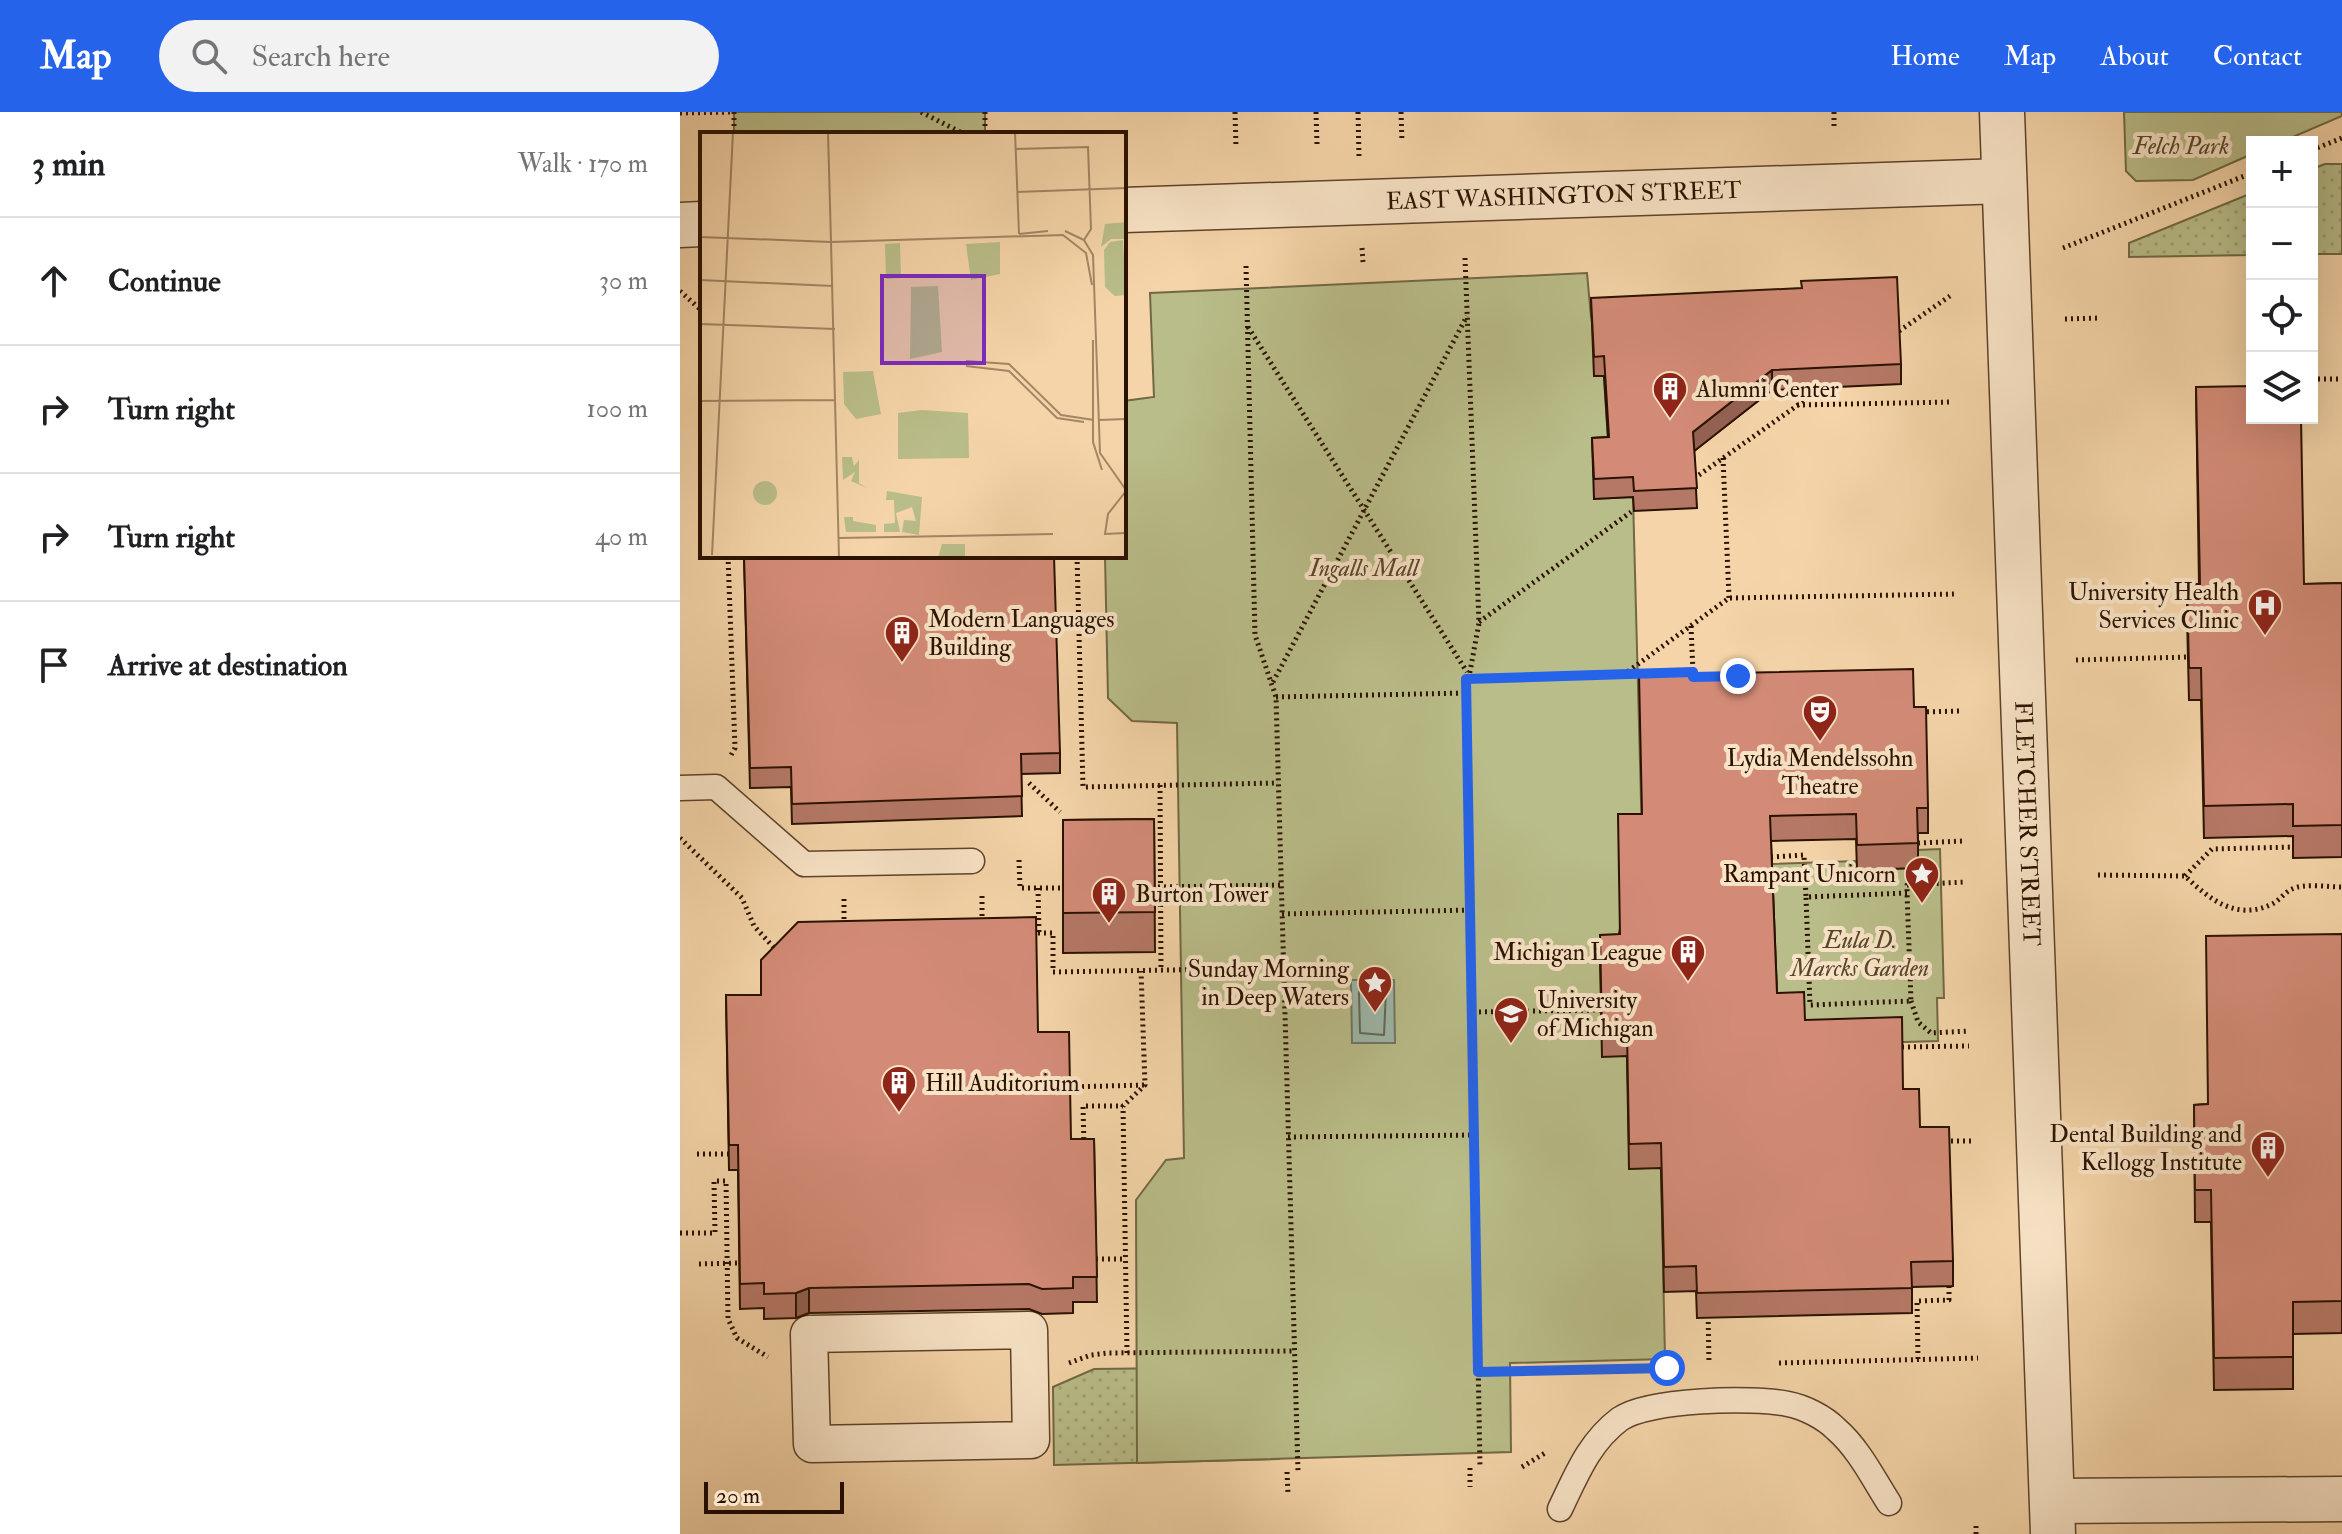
<!DOCTYPE html>
<meta charset="utf-8">
<style>
body{margin:0;font-family:"IM FELL Double Pica",serif;background:#f2f2f2;color:#202124}
.controls{position:absolute;right:24px;top:24px;display:grid;overflow:hidden;border-radius:0px;box-shadow:0 8px 32px #0002}
.controls button{width:72px;height:72px;display:grid;place-items:center;padding:0;border:0;border-bottom:2px solid #e0e0e0;background:#fff;color:#202124;font:40px sans-serif}
.scale{position:absolute;left:24px;bottom:20px;width:140px;box-sizing:border-box;padding-left:8px;border:4px solid #2b1200;border-top:0;font-size:22px;line-height:28px;white-space:nowrap;color:#2b1200;-webkit-text-stroke:6px #f8e3c6;paint-order:stroke}
.stop{position:absolute;width:24px;height:24px;margin:-18px;border:6px solid #2563eb;border-radius:50%;background:#fff}
.stop.end{background:#2563eb;border-color:#fff;box-shadow:0 2px 8px #0008}
.list{margin:0;padding:0;list-style:none}
h2{display:flex;justify-content:space-between;align-items:center;height:104px;margin:0;padding:0 32px;font-size:34px}
h2 small{font-size:26px;font-weight:400;color:#757577}
.list li{display:grid;grid-template-columns:52px 1fr auto;gap:24px;align-items:center;box-sizing:border-box;height:128px;padding:0 32px;border-top:2px solid #e0e0e0}
.list b{display:block;font-size:30px;white-space:nowrap}
.list em{font-size:26px;font-style:normal;color:#757577}
.icon{flex:none;width:44px;height:44px;fill:none;stroke:currentColor;stroke-width:2;stroke-linecap:round;stroke-linejoin:round}
.map{position:relative;flex:none;width:1662px;height:1422px;overflow:hidden}
header{display:flex;align-items:center;gap:48px;box-sizing:border-box;height:112px;padding:0 40px;background:#2563eb;color:#fff}
header strong{font-size:38px}
nav{display:flex;gap:44px;margin-inline-start:auto;font-size:28px}
.search{width:560px;height:72px;background:#f2f2f2;display:flex;align-items:center;gap:20px;box-sizing:border-box;padding:0 28px;border-radius:44px;color:#757577;font-size:30px}
main{display:flex}
aside{flex:1;background:#fff}
.map>svg:first-child{display:block}
.grass{fill:url(#grass-dots);stroke:#726844;stroke-width:2}
.green{fill:#b9bd89;stroke:#726844;stroke-width:2}
.water{fill:#9cb8aa;stroke:#6f7666;stroke-width:2}
.lines{fill:none;stroke-linecap:round;stroke-linejoin:round}
.shore{stroke:#646555;stroke-width:2}
.service-casing{stroke:#5d422a;stroke-width:27}
.pedestrian-casing{stroke:#5d422a;stroke-width:39}
.minor-casing{stroke:#5d422a;stroke-width:47}
.tertiary-casing{stroke:#5d422a;stroke-width:47}
.path{stroke:#2b1200;stroke-width:5;stroke-dasharray:2 4;stroke-linecap:butt}
.service{stroke:#f8e3c6;stroke-width:24}
.pedestrian{stroke:#f8e3c6;stroke-width:36}
.minor{stroke:#f8e3c6;stroke-width:44}
.tertiary{stroke:#f8e3c6;stroke-width:44}
.wall{fill:#b57866;stroke:#2b1200;stroke-width:2}
.shaded-wall{fill:#946153;stroke:#2b1200;stroke-width:2}
.building{fill:#d38b77;stroke:#2b1200;stroke-width:2}
.route{stroke:#2563eb;stroke-width:10}
.labels{text-anchor:middle;stroke-width:8;stroke-linejoin:round;paint-order:stroke}
.park-label{font-size:24px;font-style:italic;fill:#564529;stroke:#f8e3c6}
.street-label{font-size:24px;fill:#2b1200;stroke:#f8e3c6}
.poi-label{font-size:24px;fill:#2b1200;stroke:#f8e3c6;text-anchor:start}
.inset-road{fill:none;stroke:#a48665;stroke-width:2}
.view{fill:#7b2cbf;fill-opacity:0.15;stroke:#7b2cbf;stroke-width:4}
.inset-edge{fill:none;stroke:#2b1200;stroke-width:4}
</style>
<header>
<strong>Map</strong>
<div class="search"><svg class="icon" aria-label="search" viewBox="0 0 24 24"><circle cx="10" cy="10" r="6"/><path d="M15 15l6 6"/></svg>Search here</div>
<nav><a>Home</a><a>Map</a><a>About</a><a>Contact</a></nav>
</header>
<main>
<aside>
<h2>3 min<small>Walk · 170 m</small></h2>
<ul class="list">
<li><svg class="icon" aria-label="ahead" viewBox="0 0 24 24"><path d="M12 20V5M6 11l6-6 6 6"/></svg><div><b>Continue</b></div><em>30 m</em></li>
<li><svg class="icon" aria-label="right" viewBox="0 0 24 24"><path d="M7 20v-9h11M14 6l5 5-5 5"/></svg><div><b>Turn right</b></div><em>100 m</em></li>
<li><svg class="icon" aria-label="right" viewBox="0 0 24 24"><path d="M7 20v-9h11M14 6l5 5-5 5"/></svg><div><b>Turn right</b></div><em>40 m</em></li>
<li><svg class="icon" aria-label="arrive" viewBox="0 0 24 24"><path d="M6 21V4h12l-3 4 3 4H6"/></svg><div><b>Arrive at destination</b></div></li>
</ul>
</aside>
<div class="map">
<svg width="1662" height="1422" viewBox="0 0 1662 1422">
<defs>
<pattern id="grass-dots" width="8" height="8" patternUnits="userSpaceOnUse" patternTransform="scale(2)"><rect width="8" height="8" fill="#b9bd89"/><path d="M2 2h.1M6 6h.1" fill="none" stroke="#9fa174" stroke-width="1.8" stroke-linecap="round"/></pattern>
</defs>
<rect width="100%" height="100%" fill="#f4d4a8"/>
<filter id="stains"><feTurbulence type="fractalNoise" baseFrequency=".0025" numOctaves="4"/><feColorMatrix values="0 0 0 0 .2 0 0 0 0 .09 0 0 0 0 .02 0 0 0 .5 -.17"/></filter>
<radialGradient id="worn" r=".72"><stop offset=".6" stop-color="#630" stop-opacity="0"/><stop offset="1" stop-color="#630" stop-opacity=".3"/></radialGradient>
<g class="grass">
<path d="M1645,52h17v90h-30v-85z"/>
<path d="M1572,81v62l-123,2v-14z"/>
<path d="M496,1256l102,91 -224,6 -1,-78 41,-18z"/>
</g>
<g class="green">
<rect x="54" y="0" width="251" height="22"/>
<path d="M1444,0h218v4l-61,26h-29v12l-59,26 -57,1 -10,-10z"/>
<path d="M907,161l4,44 13,59 5,81 -15,42 39,-2 9,342 -40,217h25l3,113 31,-2 4,192 -155,4 1,89 -374,11 -1,-263 30,-40 18,-2 -7,-435 -45,-2 -24,-23 -3,-142h19v-155l30,-4 -4,-104z"/>
<path d="M1260,737l4,149h-7l1,43 -133,4 -28,-28 -6,-153 85,-3 1,9 61,-2v-18z"/>
</g>
<path class="water" d="M671,868h43l1,63h-43z"/>
<g class="lines">
<path class="shore" d="M683,876l23,3 -2,44 -24,-2 -1,-41z"/>
<defs>
<g id="service">
<path d="M0,676l36,-1 88,77 168,-3"/>
<path d="M880,1397c16,-33 29,-67 60,-90 29,-20 133,-22 168,-15 16,3 36,13 48,25 23,20 37,49 53,74"/>
</g>
<path id="pedestrian" d="M349,1218l2,110 -219,4 -3,-110z"/>
<g id="minor">
<path id="s1" d="M1322,0l51,1422"/>
<path id="s2" d="M444,98l880,-29"/>
<path d="M0,113l22,-1"/>
</g>
<path id="tertiary" d="M1373,1389l289,-2"/>
</defs>
<use href="#service" class="service-casing"/>
<use href="#pedestrian" class="pedestrian-casing"/>
<use href="#minor" class="minor-casing"/>
<use href="#tertiary" class="tertiary-casing"/>
<g class="path">
<path d="M54,0v22"/>
<path d="M241,0l43,22"/>
<path d="M305,0v22"/>
<path d="M555,0l1,36"/>
<path d="M636,0l1,32"/>
<path d="M678,0l1,45"/>
<path d="M721,0l1,30"/>
<path d="M1154,0v14"/>
<path d="M0,1l54,-1"/>
<path d="M1632,38l30,-12"/>
<path d="M682,136l1,14"/>
<path d="M1383,136l189,-75"/>
<path d="M785,146l14,365 -13,70 14,775"/>
<path d="M566,154l9,369 21,62 22,775"/>
<path d="M0,179l22,20"/>
<path d="M1385,207l35,-1"/>
<path d="M568,215l219,345"/>
<path d="M1219,219l51,-35"/>
<path d="M1632,267h30"/>
<path d="M1117,293l155,-3"/>
<path d="M1043,346l6,140"/>
<path d="M1019,363l123,-87"/>
<path d="M48,444l7,192 -5,9"/>
<path d="M397,444l6,231 195,-4"/>
<path d="M799,510l152,-110"/>
<path d="M1011,514l2,46"/>
<path d="M1396,548l112,-3"/>
<path d="M943,563l106,-77 228,-4"/>
<path d="M786,567l227,-7"/>
<path d="M593,570l194,-366"/>
<path d="M596,585l190,-4"/>
<path d="M1241,600l39,-1"/>
<path d="M349,671l31,29"/>
<path d="M480,673l1,185"/>
<path d="M0,726l62,60 12,28 23,25"/>
<path d="M1238,731l46,-2"/>
<path d="M1091,745l33,-2 2,41"/>
<path d="M339,748l1,28h43"/>
<path d="M1418,763l87,1c25,24 52,45 87,28 8,-4 13,-12 20,-15 12,-6 36,-2 50,-2"/>
<path d="M1505,764l27,-27 81,-2"/>
<path d="M478,775l123,-2"/>
<path d="M358,776l1,45"/>
<path d="M1227,781l-101,4 4,108 101,-4 -4,-108v-8l58,-3"/>
<path d="M302,784v26"/>
<path d="M164,787v26"/>
<path d="M602,802l188,-4"/>
<path d="M352,821h21v39l231,-4"/>
<path d="M1231,889l7,21 13,11 38,-2"/>
<path d="M793,900l128,-2"/>
<path d="M1222,935l67,-1"/>
<path d="M390,975l74,-2"/>
<path d="M608,1025l186,-2"/>
<path d="M1265,1029h27"/>
<path d="M404,1033l-1,-39h40"/>
<path d="M17,1042h32"/>
<path d="M0,1121h35l-1,-52h12l2,138 9,19 31,19"/>
<path d="M416,1147h29"/>
<path d="M19,1152l41,-1"/>
<path d="M1028,1198l1,54"/>
<path d="M447,1241l-4,-247 22,-21 -4,-114"/>
<path d="M1238,1247l-1,-58 32,-1v-20"/>
<path d="M389,1251l22,-8 17,-2 186,-2"/>
<path d="M1099,1251l199,-5"/>
<path d="M798,1260l172,-4"/>
<path d="M842,1355l23,-14"/>
<path d="M790,1356v19"/>
<path d="M607,1360l1,22"/>
<path d="M1296,1414v8"/>
</g>
<use href="#service" class="service"/>
<use href="#pedestrian" class="pedestrian"/>
<use href="#minor" class="minor"/>
<use href="#tertiary" class="tertiary"/>
</g>
<g class="wall">
<path d="M911,186l310,66v20l-129,6 -78,61 3,57 -63,3 -1,-14 -39,2 -2,-61 16,-1 -4,-61h-10z"/>
<path d="M1516,275l108,197 38,-1v274l-49,1v-22l-89,2 -3,-138h-12l-2,-83v-33h12z"/>
<path d="M64,444l316,197v20l-39,1 1,42 -230,8 -1,-37 -41,1z"/>
<path d="M1234,595l14,101v25h-10v35l-61,2 -1,-31 -85,2 6,152 28,27 98,69 17,38 33,134v25l-41,1v26l-215,5 -1,-27 -32,1 -3,-124 -32,1 -2,-113 -25,1 -2,-97 19,-26 22,-120z"/>
<path d="M474,707l1,133 -92,1v-133z"/>
<path d="M1662,822v399l-49,1v55l-79,1 -3,-168h-16l-1,-117 13,-1z"/>
<path d="M46,883l312,37 33,107h23l3,163h-24v11l-31,1 -13,-5 -220,4 -13,5 -32,1v-11l-24,1 -2,-139h-9z"/>
</g>
<g class="shaded-wall">
<path d="M1092,258v20l-79,62v-20z"/>
<path d="M129,1176v25l-13,5v-25z"/>
</g>
<g class="building">
<path d="M1217,165l4,87 -129,6 -79,62 4,56 -63,3 -1,-14 -39,2 -2,-41 17,-1 -5,-81 -10,1 -3,-59 211,-10 -1,-7z"/>
<path d="M1572,274v32h49l3,166 38,-1v242l-49,1v-22l-89,2 -3,-138h-12l-2,-84h13l-4,-197z"/>
<path d="M64,444h310l6,197 -39,1 1,42 -230,8 -1,-37 -41,1z"/>
<path d="M1233,557l1,38h12l2,101h-11l1,35 -61,2 -1,-31 -86,2 7,177 27,-1 1,28 97,-3 1,72h16l1,38h29l4,134 -42,1 1,26 -215,5 -1,-27 -32,1 -3,-124 -32,1 -2,-113 -25,1 -2,-97 20,-1 -2,-120h24l-3,-139z"/>
<path d="M474,707l1,93 -92,1v-93z"/>
<path d="M356,805l2,115h31l2,107h23l3,138h-24v11l-31,1 -13,-5 -220,4 -13,5 -32,1v-11l-24,1 -2,-139h-9l-3,-150h35v-35l37,-38z"/>
<path d="M1662,822v367l-49,1v55l-79,1 -3,-168h-16l-1,-85 14,-1 -2,-168z"/>
</g>
<g class="lines">
<path class="route" d="M987,1256l-189,4 -12,-693 227,-7v5l45,-1"/>
</g>
<defs>
<symbol id="building-pin" viewBox="-11 -11 22 30"><path d="M0 17L-7.5 6A9.5 9.5 0 1 1 7.5 6Z" fill="#8f2418" stroke="#f8e3c6"/><path d="M-4-6H4V6H1V3H-1V6H-4ZM-2.5-4.3h1.7v1.8h-1.7ZM.8-4.3h1.7v1.8H.8ZM-2.5-1h1.7V.8h-1.7ZM.8-1h1.7V.8H.8Z" fill="#fff"/></symbol>
<symbol id="hospital-pin" viewBox="-11 -11 22 30"><path d="M0 17L-7.5 6A9.5 9.5 0 1 1 7.5 6Z" fill="#8f2418" stroke="#f8e3c6"/><path d="M-5-5h3v3.5h4V-5h3V5h-3V1.5h-4V5h-3Z" fill="#fff"/></symbol>
<symbol id="theatre-pin" viewBox="-11 -11 22 30"><path d="M0 17L-7.5 6A9.5 9.5 0 1 1 7.5 6Z" fill="#8f2418" stroke="#f8e3c6"/><path d="M-5-5.5Q0-4 5-5.5V0Q5 5 0 6Q-5 5-5 0ZM-3.3-2.5H-1v1.5H-3.3ZM1-2.5H3.3v1.5H1ZM-2.8 1Q0 5.5 2.8 1Z" fill="#fff"/></symbol>
<symbol id="sight-pin" viewBox="-11 -11 22 30"><path d="M0 17L-7.5 6A9.5 9.5 0 1 1 7.5 6Z" fill="#8f2418" stroke="#f8e3c6"/><path d="M0-6L1.8-2.2L6-1.7L2.9 1.2L3.7 5.4L0 3.3L-3.7 5.4L-2.9 1.2L-6-1.7L-1.8-2.2Z" fill="#fff"/></symbol>
<symbol id="university-pin" viewBox="-11 -11 22 30"><path d="M0 17L-7.5 6A9.5 9.5 0 1 1 7.5 6Z" fill="#8f2418" stroke="#f8e3c6"/><path d="M0-5L7-2L0 1L-7-2ZM-4 1L0 2.5L4 1V4Q0 6-4 4Z" fill="#fff"/></symbol>
</defs>
<g fill-rule="evenodd">
<use href="#building-pin" x="970" y="257" width="40" height="54"/>
<use href="#hospital-pin" x="1565" y="474" width="40" height="54"/>
<use href="#building-pin" x="202" y="501" width="40" height="54"/>
<use href="#theatre-pin" x="1120" y="580" width="40" height="54"/>
<use href="#sight-pin" x="1222" y="742" width="40" height="54"/>
<use href="#building-pin" x="409" y="762" width="40" height="54"/>
<use href="#building-pin" x="988" y="820" width="40" height="54"/>
<use href="#sight-pin" x="675" y="851" width="40" height="54"/>
<use href="#university-pin" x="811" y="882" width="40" height="54"/>
<use href="#building-pin" x="199" y="951" width="40" height="54"/>
<use href="#building-pin" x="1568" y="1016" width="40" height="54"/>
</g>
<g class="labels">
<g class="park-label">
<text x="1501" y="42">Felch Park</text>
<text x="684" y="464">Ingalls Mall</text>
<text x="1180" y="836">Eula D.<tspan x="1180" dy="28">Marcks Garden</tspan></text>
</g>
<g class="street-label">
<text dy="8" stroke="none"><textPath href="#s2" startOffset="440">EAST WASHINGTON STREET</textPath></text>
<text dy="8" stroke="none"><textPath href="#s1" startOffset="712">FLETCHER STREET</textPath></text>
</g>
<g class="poi-label">
<text x="1016" y="285">Alumni Center</text>
<text x="1559" y="488" text-anchor="end">University Health<tspan x="1559" dy="28">Services Clinic</tspan></text>
<text x="248" y="515">Modern Languages<tspan x="248" dy="28">Building</tspan></text>
<text x="1140" y="654" text-anchor="middle">Lydia Mendelssohn<tspan x="1140" dy="28">Theatre</tspan></text>
<text x="1216" y="770" text-anchor="end">Rampant Unicorn</text>
<text x="455" y="790">Burton Tower</text>
<text x="982" y="848" text-anchor="end">Michigan League</text>
<text x="669" y="865" text-anchor="end">Sunday Morning<tspan x="669" dy="28">in Deep Waters</tspan></text>
<text x="857" y="896">University<tspan x="857" dy="28">of Michigan</tspan></text>
<text x="245" y="979">Hill Auditorium</text>
<text x="1562" y="1030" text-anchor="end">Dental Building and<tspan x="1562" dy="28">Kellogg Institute</tspan></text>
</g>
</g>
<g transform="translate(20 20)">
<rect width="426" height="426" fill="#f4d4a8"/>
<path d="M426,90v17h-15l-10,8 4,-23zM142,325h10l2,9 5,-6v23l8,5 -16,-7 4,-9 -12,8zM53 361a12 12 0 1 1 24 0a12 12 0 1 1-24 0ZM187,359l35,6 -3,38 -17,-3 2,-12 12,1 -4,-14 -16,6 4,19h-16v-8l11,-1 -1,-23h-8zM153,385v4l23,4v7h-30l-2,-15z" fill="#b9bd89"/>
<path d="M423,108l3,55 -11,1 -10,-9 -1,-37 6,-8zM300,110v32l-29,6 -5,-36zM200,111l1,35 -15,1 -1,-35zM238,154l4,66 -32,7 1,-72zM173,239l8,43 -25,5 -12,-15 -1,-32zM222,278l46,3 1,45 -71,1v-46zM242,412h23v14h-27z" fill="#b9bd89"/>
<path class="inset-road" d="M128,0l3,110M315,0l4,102M316,17l72,-2 3,82 -7,11M317,60l109,-4M365,99l19,9 9,15 7,198 26,37M319,102l29,-3M0,105l131,5 232,-7 23,18 6,32M131,110l8,316M0,148l133,6M0,192l135,5M393,208v102l9,28M266,229l43,3 52,51 33,5M266,234l43,5 48,47 27,4M0,269l135,-1M399,288l27,-1M426,359l-18,23 -3,20 21,-1M139,406l214,-4M12,423l21,-423"/>
<path class="view" d="M182,144h102v87h-102z"/>
<rect width="426" height="426" class="inset-edge"/>
</g>
<rect width="100%" height="100%" filter="url(#stains)"/>
<rect width="100%" height="100%" fill="url(#worn)"/>
</svg>
<div class="controls">
<button>+</button>
<button>−</button>
<button><svg class="icon" aria-label="locate" viewBox="0 0 24 24"><circle cx="12" cy="12" r="6"/><path d="M12 2v4M12 18v4M2 12h4M18 12h4"/></svg></button>
<button><svg class="icon" aria-label="layers" viewBox="0 0 24 24"><path d="M12 4l9 5-9 5-9-5zM3 14l9 5 9-5"/></svg></button>
</div>
<div class="scale">20 m</div>
<div class="stop" style="left:987px;top:1256px"></div>
<div class="stop end" style="left:1058px;top:564px"></div>
</div>
</main>
